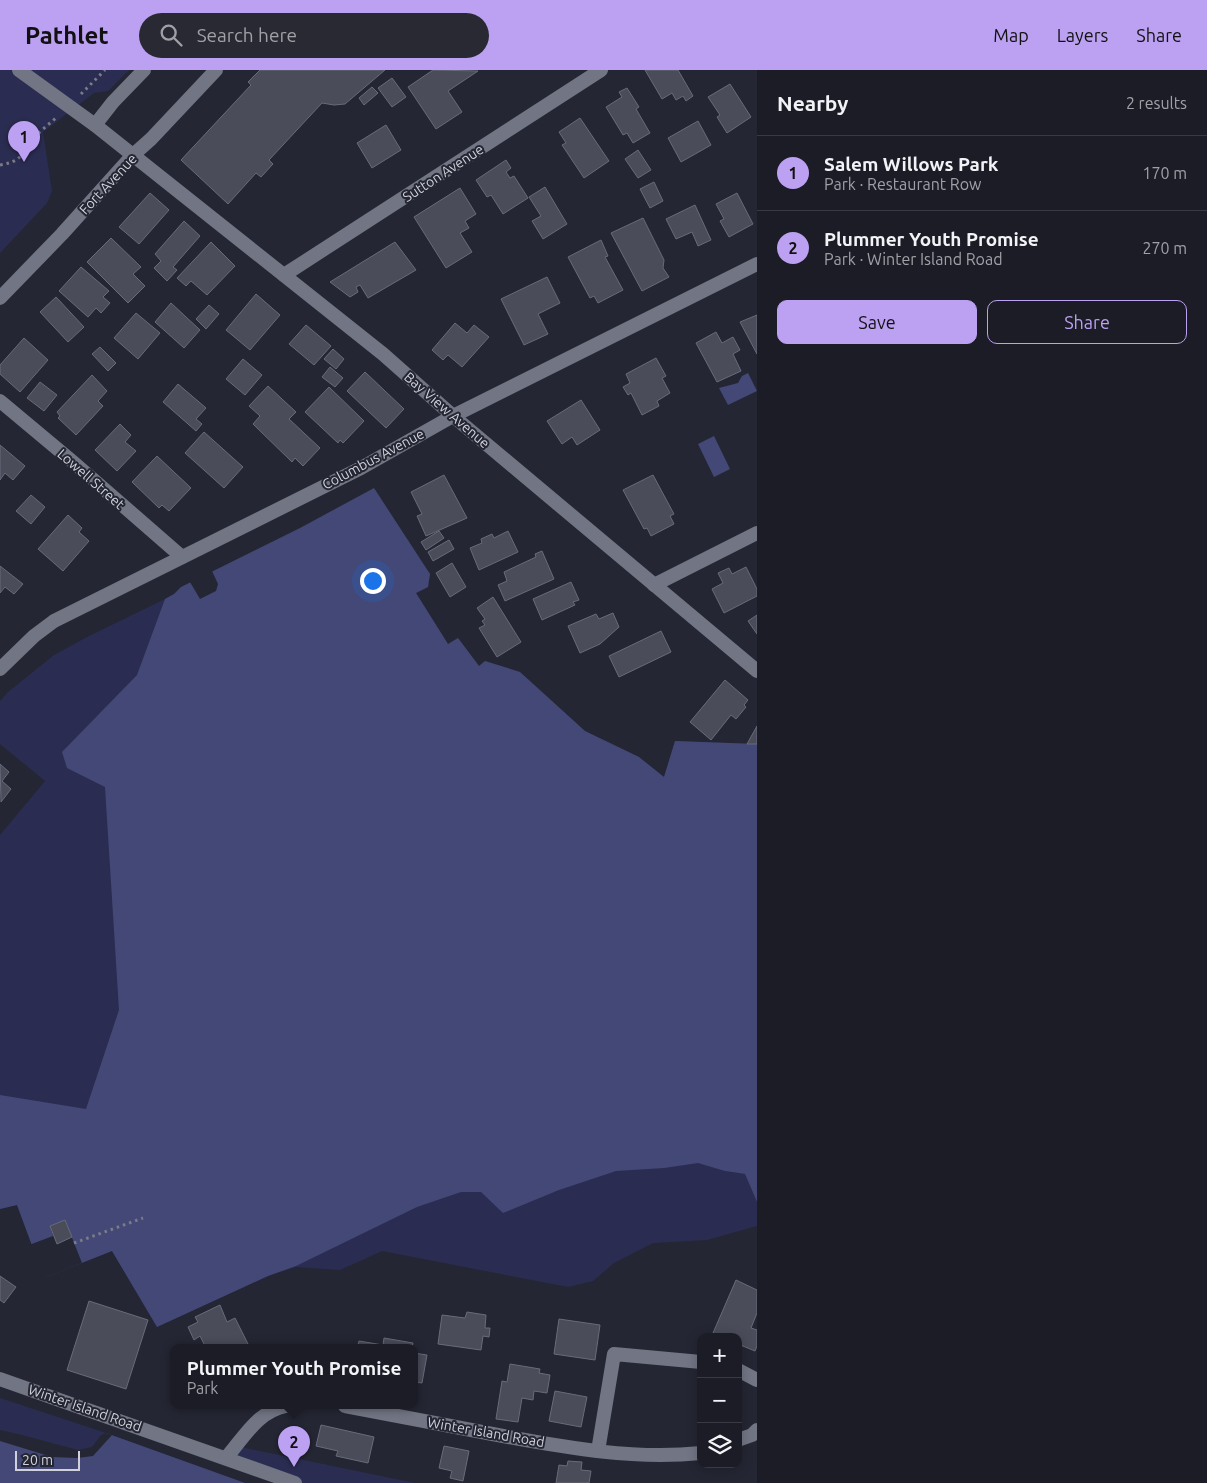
<!DOCTYPE html>
<meta charset="utf-8">
<style>
body{margin:0;font-family:Ubuntu,sans-serif;background:#282932;color:#f1f3f6}
.controls{position:absolute;right:15px;bottom:15px;display:grid;overflow:hidden;border-radius:10px;box-shadow:0 2px 12px #0003}
.controls button{width:45px;height:45px;display:grid;place-items:center;padding:0;border:0;border-bottom:1px solid #393a43;background:#1b1c26;color:#f1f3f6;font:25px sans-serif}
.scale{position:absolute;left:15px;bottom:12px;width:65px;box-sizing:border-box;padding-left:5px;border:2px solid #d0d1da;border-top:0;font-size:14px;line-height:18px;white-space:nowrap;color:#d0d1da;-webkit-text-stroke:4px #242633;paint-order:stroke}
.you{position:absolute;left:372px;top:510px;width:18px;height:18px;margin:-12px;border:4px solid #fff;border-radius:50%;background:#1a73e8;box-shadow:0 0 0 8px #1a73e833}
.badge{display:grid;place-items:center;width:32px;height:32px;border-radius:50%;background:#bca0f2;color:#111;font-size:16px;font-weight:700}
.pin{position:absolute;translate:-50% -41px;filter:drop-shadow(0 1px 2px #0008)}
.pin::after{content:'';position:absolute;top:26px;width:18px;height:15px;background:inherit;clip-path:polygon(0 0,100% 0,50% 100%)}
.popup{position:absolute;left:170px;top:1274px;width:248px;height:65px;box-sizing:border-box;display:grid;place-content:center;border-radius:10px;background:#1b1c26;filter:drop-shadow(0 1px 4px #0005);font-size:16px;white-space:nowrap;color:#a0a1a7}
.popup b{font-size:19px;color:#f1f3f6}
.popup::after{content:'';position:absolute;left:50%;top:100%;margin-left:-10px;border:10px solid transparent;border-top-color:#1b1c26}
.list{margin:0;padding:0;list-style:none}
h2{display:flex;justify-content:space-between;align-items:center;height:65px;margin:0;padding:0 20px;font-size:21px}
h2 small{font-size:16px;font-weight:400;color:#a0a1a7}
.list li{display:grid;grid-template-columns:32px 1fr auto;gap:15px;align-items:center;box-sizing:border-box;height:75px;padding:0 20px;border-top:1px solid #393a43}
.list b{display:block;font-size:19px;white-space:nowrap}
.list p{margin:0;font-size:16px;white-space:nowrap;color:#a0a1a7}
.list em{font-size:16px;font-style:normal;color:#a0a1a7}
.actions{display:flex;gap:10px;padding:15px 20px}
.actions a{flex:1;padding:11px 0;border:1px solid #bca0f2;border-radius:10px;text-align:center;font-size:18px;color:#bca0f2}
.actions .main{background:#bca0f2;color:#111}
.icon{flex:none;width:28px;height:28px;fill:none;stroke:currentColor;stroke-width:2;stroke-linecap:round;stroke-linejoin:round}
.map{position:relative;flex:none;width:757px;height:1413px;overflow:hidden}
header{display:flex;align-items:center;gap:30px;box-sizing:border-box;height:70px;padding:0 25px;background:#bca0f2;color:#111}
header strong{font-size:24px}
nav{display:flex;gap:28px;margin-inline-start:auto;font-size:18px}
.search{width:350px;height:45px;background:#282932;display:flex;align-items:center;gap:12px;box-sizing:border-box;padding:0 18px;border-radius:28px;color:#a0a1a7;font-size:19px}
main{display:flex}
aside{flex:1;background:#1b1c26}
.map>svg:first-child{display:block}
.green{fill:#2a2d51}
.water{fill:#434877}
.pier{fill:#242633}
.building{fill:#4a4c5a;stroke:#686b7a}
.lines{fill:none;stroke-linecap:round;stroke-linejoin:round}
.path{stroke:#7b7c87;stroke-width:3;stroke-dasharray:2.5 4;stroke-linecap:butt}
.minor{stroke:#727584;stroke-width:14}
.tertiary{stroke:#727584;stroke-width:14}
.labels{text-anchor:middle;stroke-width:4;stroke-linejoin:round;paint-order:stroke}
.street-label{font-size:14px;fill:#d0d1da;stroke:#242633}
</style>
<header>
<strong>Pathlet</strong>
<div class="search"><svg class="icon" aria-label="search" viewBox="0 0 24 24"><circle cx="10" cy="10" r="6"/><path d="M15 15l6 6"/></svg>Search here</div>
<nav><a>Map</a><a>Layers</a><a>Share</a></nav>
</header>
<main>
<div class="map">
<svg width="757" height="1413" viewBox="0 0 757 1413">
<rect width="100%" height="100%" fill="#242633"/>
<g class="green">
<path d="M0,0h129l-21,21 -14,2 -51,39 9,59 -5,12 -47,50z"/>
<path d="M430,504l-2,13 -12,6 32,51 10,-6 21,28 6,-5 35,11 65,59 54,26 25,20 11,-36 82,3 -32,427 20,3 12,28v24l-50,14 -54,3 -39,20 -21,18 -25,6 -186,-36 -42,19 -44,-3 -28,9 -111,51 -45,-76 -68,27 -27,-73 -17,4v-374l45,-54 -45,-37v-43l8,-9 46,-37 35,-19 76,-37 9,-5 7,-7z"/>
<path d="M0,1328l106,35 139,50h-245z"/>
<path d="M236,1376l179,37h-120l-69,-25z"/>
</g>
<g class="water">
<path d="M748,303l9,18 -29,14 -9,-17 19,-5 4,-7z"/>
<path d="M714,366l16,33 -16,8 -16,-33z"/>
<path d="M374,418l56,86 -2,13 -12,6 32,51 10,-6 21,28 6,-5 35,11 65,59 54,26 25,20 11,-36 82,3v458l-12,-28 -20,-3 -27,-8 -34,5 -48,3 -57,19 -56,23 -22,-21h-20l-44,15 -121,59 -28,10 -111,51 -45,-76 -68,27 -27,-73 -17,4v-114l86,14 33,-99 -14,-223 -38,-19 -5,-16 75,-77 28,-76 9,-5 7,-7 119,-59z"/>
<path d="M0,1363l78,20 15,-4 13,-16 139,50h-245z"/>
</g>
<g class="pier">
<path d="M212,501l6,13 -2,7 -16,8 -10,-17z"/>
<path d="M65,1150l17,43 -40,16 -13,-34 24,-9 -3,-10z"/>
<path d="M0,1360l22,5 56,15 14,-3 9,-12 5,-2 6,2 -19,21 -16,2 -25,-1 -52,-16z"/>
</g>
<g class="building">
<path d="M260,0h125l-40,34 -11,1 -12,-2 -53,57 4,4 -12,13 -5,-4 -28,31 -47,-44 70,-75 -3,-3z"/>
<path d="M433,0l45,1 -30,20 14,21 -26,17 -28,-42z"/>
<path d="M645,0h33l15,26 -7,5 -3,-5 -7,4 -4,-7 -10,6z"/>
<path d="M392,8l14,19 -14,10 -14,-19z"/>
<path d="M730,14l21,33 -24,16 -10,-16 3,-2 -12,-18z"/>
<path d="M372,17l6,6 -14,12 -5,-7z"/>
<path d="M627,18l12,19 -3,2 14,24 -17,10 -6,-10 -4,2 -17,-28 16,-10 -3,-5z"/>
<path d="M580,48l29,43 -25,17 -22,-33 4,-2 -7,-11z"/>
<path d="M698,51l13,24 -30,17 -13,-24z"/>
<path d="M386,55l15,25 -29,18 -15,-25z"/>
<path d="M638,80l13,20 -13,8 -13,-19z"/>
<path d="M506,90l5,8 -5,4 4,6 4,-2 14,22 -25,16 -12,-19 -4,2 -11,-17z"/>
<path d="M654,112l9,19 -13,7 -10,-19z"/>
<path d="M545,117l22,37 -24,15 -11,-18 9,-5 -12,-19z"/>
<path d="M460,118l16,26 -11,7 4,7 -9,5 12,19 -26,16 -32,-51z"/>
<path d="M150,123l19,17 -30,34 -20,-17z"/>
<path d="M737,123l16,31 -24,13 -9,-16 4,-2 -8,-15z"/>
<path d="M695,135l16,35 -13,6 -6,-14 -16,7 -10,-20z"/>
<path d="M643,148l21,42 -1,8 6,9 -27,14 -31,-58z"/>
<path d="M184,151l16,15 -27,31 4,3 -10,11 -13,-13 7,-7 -6,-7z"/>
<path d="M111,168l30,29 -8,7 12,12 -17,17 -41,-41z"/>
<path d="M601,170l7,16 -3,1 18,33 -25,13 -4,-7 -4,2 -22,-41z"/>
<path d="M211,172l24,24 -28,29 -16,-14 -5,5 -9,-8z"/>
<path d="M395,172l21,28 -48,28 -8,-13 -4,2 2,5 -8,5 -20,-15z"/>
<path d="M81,197l28,24 -6,6 7,6 -9,10 -5,-5 -8,9 -29,-26z"/>
<path d="M547,207l13,26 -22,11 10,20 -24,11 -23,-46z"/>
<path d="M256,224l24,21 -30,35 -24,-20z"/>
<path d="M56,227l28,30 -16,15 -28,-30z"/>
<path d="M171,233l29,27 -16,18 -29,-26z"/>
<path d="M209,235l10,9 -13,15 -10,-10z"/>
<path d="M136,243l24,20 -22,26 -24,-21z"/>
<path d="M757,245v39l-17,-32z"/>
<path d="M455,253l12,10 7,-8 15,12 -27,30 -14,-12 -5,5 -11,-10z"/>
<path d="M306,255l25,21 -17,19 -25,-21z"/>
<path d="M716,262l6,11 11,-6 7,13 -7,4 8,17 -24,11 -21,-39z"/>
<path d="M24,268l24,22 -28,32 -20,-18v-9z"/>
<path d="M100,277l16,16 -8,8 -16,-17z"/>
<path d="M333,279l11,10 -8,10 -12,-10z"/>
<path d="M656,288l10,18 -4,2 8,15 -13,8 2,5 -17,9 -11,-22 -3,2 -5,-8 7,-4 -4,-9z"/>
<path d="M243,289l19,16 -17,20 -19,-16z"/>
<path d="M330,297l13,11 -8,9 -13,-10z"/>
<path d="M365,302l39,37 -18,19 -39,-37z"/>
<path d="M92,305l15,16 -9,10 5,5 -27,29 -18,-17 2,-2 -3,-4z"/>
<path d="M40,312l17,13 -13,16 -17,-13z"/>
<path d="M178,314l28,24 -10,11 6,5 -6,7 -33,-29z"/>
<path d="M268,316l28,26 -7,7 31,29 -17,18 -8,-8 -3,4 -39,-38 7,-8 -11,-10z"/>
<path d="M329,317l35,34 -21,22 -3,-3 -2,3 -33,-31z"/>
<path d="M581,330l19,30 -23,15 -5,-8 -10,7 -15,-23z"/>
<path d="M120,354l11,11 -6,7 11,9 -19,20 -22,-21z"/>
<path d="M204,362l39,35 -19,21 -39,-35z"/>
<path d="M0,375l25,21 -12,14 -8,-7 -5,7z"/>
<path d="M157,386l34,32 -22,23 -7,-6 -3,3 -27,-26z"/>
<path d="M444,405l23,43 -41,18 -9,-20 5,-2 -11,-22z"/>
<path d="M653,405l21,39 -4,2 4,8 -23,12 -4,-8 -3,1 -21,-39z"/>
<path d="M31,425l14,12 -14,17 -15,-13z"/>
<path d="M68,445l14,13 -3,4 10,9 -26,30 -25,-22z"/>
<path d="M439,461l5,7 -18,12 -5,-8z"/>
<path d="M508,461l10,21 -39,18 -9,-22 12,-5 -1,-4 11,-5 2,4z"/>
<path d="M449,470l5,9 -21,12 -5,-9z"/>
<path d="M542,481l12,28 -49,22 -7,-16 9,-4 -3,-9 32,-15 -1,-3z"/>
<path d="M452,493l14,24 -16,10 -14,-24z"/>
<path d="M0,496l23,18 -9,10 -9,-7 -5,6z"/>
<path d="M746,497l11,22v7l-33,17 -12,-24 11,-6 -5,-10 11,-5 3,6z"/>
<path d="M571,512l8,18 -6,2 2,3 -33,15 -9,-21z"/>
<path d="M493,527l28,45 -24,15 -18,-29 6,-3 -3,-4 3,-2 -8,-11z"/>
<path d="M613,543l6,14 -19,17 -20,9 -12,-27 28,-12 3,5z"/>
<path d="M757,545v19l-9,-13z"/>
<path d="M661,561l10,21 -52,25 -10,-21z"/>
<path d="M725,610l23,20 -4,5 2,2 -10,12 -5,-4 -20,25 -21,-18z"/>
<path d="M757,656v18h-10z"/>
<path d="M0,694l9,8 -7,9 9,8 -10,13z"/>
<path d="M65,1150l7,17 -15,7 -7,-18z"/>
<path d="M0,1206l16,11 -12,16 -4,-3z"/>
<path d="M736,1210l21,10v23l-6,15 6,2v16l-2,5 -17,-7v-7h-16l-9,-4z"/>
<path d="M89,1231l59,19 -22,69 -59,-19z"/>
<path d="M220,1235l7,17 8,-4 15,30h-44l-6,-12 -6,4 -6,-13 10,-5 -3,-5z"/>
<path d="M467,1242l19,3 -1,13h5l-1,9 -6,-1 -2,14 -43,-6 4,-29 23,3z"/>
<path d="M559,1249l41,6 -5,35 -41,-6z"/>
<path d="M384,1268l29,5 -1,5h-55l2,-7 24,4z"/>
<path d="M414,1283l13,2 -5,28 -8,-1z"/>
<path d="M510,1294l30,5 -1,4 11,2 -3,18 -13,-2 -1,9 -11,-2 -4,24 -22,-3 6,-38 5,1z"/>
<path d="M555,1321l32,6 -6,30 -32,-6z"/>
<path d="M321,1355l53,12 -6,26 -32,-7 2,-5 -22,-5z"/>
<path d="M444,1376l25,5 -6,30 -13,-3 2,-7 -13,-3z"/>
<path d="M568,1391l14,1 -1,8 10,1 -2,12h-33l3,-18 8,1z"/>
</g>
<g class="lines">
<g class="path">
<path d="M81,24l24,-24"/>
<path d="M0,95c23,-4 20,-10 33,-26 7,-8 16,-15 24,-22"/>
<path d="M74,1173l69,-25"/>
</g>
<g class="minor">
<path d="M19,0l76,55 288,229 70,62 304,255"/>
<path d="M95,55l18,-23 31,-32"/>
<path d="M133,85l18,-16 65,-69"/>
<path d="M284,205l317,-205"/>
<path d="M0,331l73,61 109,95"/>
<path d="M654,515l103,-52"/>
<path d="M0,599l34,-33 20,-15 307,-153 92,-52 304,-152"/>
<path d="M738,1300l19,10"/>
<path d="M0,1309l295,104"/>
<path d="M345,1336c53,10 106,20 158,30 65,12 132,24 198,17"/>
<path d="M738,1370l14,-5 5,-5"/>
<path d="M598,1381l16,-97 87,8"/>
<path d="M226,1388c19,-22 31,-46 60,-52"/>
</g>
<path class="tertiary" d="M0,228l62,-64 71,-79"/>
</g>
<g class="labels">
<g class="street-label">
<text transform="translate(443 103) rotate(-33)" y="5">Sutton Avenue</text>
<text transform="translate(108 114) rotate(-47)" y="5">Fort Avenue</text>
<text transform="translate(447 340) rotate(41)" y="5">Bay View Avenue</text>
<text transform="translate(373 389) rotate(-28)" y="5">Columbus Avenue</text>
<text transform="translate(91 409) rotate(41)" y="5">Lowell Street</text>
<text transform="translate(85 1338) rotate(19)" y="5">Winter Island Road</text>
<text transform="translate(486 1362) rotate(10)" y="5">Winter Island Road</text>
</g>
</g>
</svg>
<div class="controls">
<button>+</button>
<button>−</button>
<button><svg class="icon" aria-label="layers" viewBox="0 0 24 24"><path d="M12 4l9 5-9 5-9-5zM3 14l9 5 9-5"/></svg></button>
</div>
<div class="scale">20 m</div>
<div class="you"></div>
<div class="pin badge" style="left:24px;top:92px">1</div>
<div class="pin badge" style="left:294px;top:1397px">2</div>
<div class="popup"><b>Plummer Youth Promise</b>Park</div>
</div>
<aside>
<h2>Nearby<small>2 results</small></h2>
<ul class="list">
<li><span class="badge">1</span><div><b>Salem Willows Park</b><p>Park · Restaurant Row</p></div><em>170 m</em></li>
<li><span class="badge">2</span><div><b>Plummer Youth Promise</b><p>Park · Winter Island Road</p></div><em>270 m</em></li>
</ul>
<div class="actions"><a class="main">Save</a><a>Share</a></div>
</aside>
</main>
